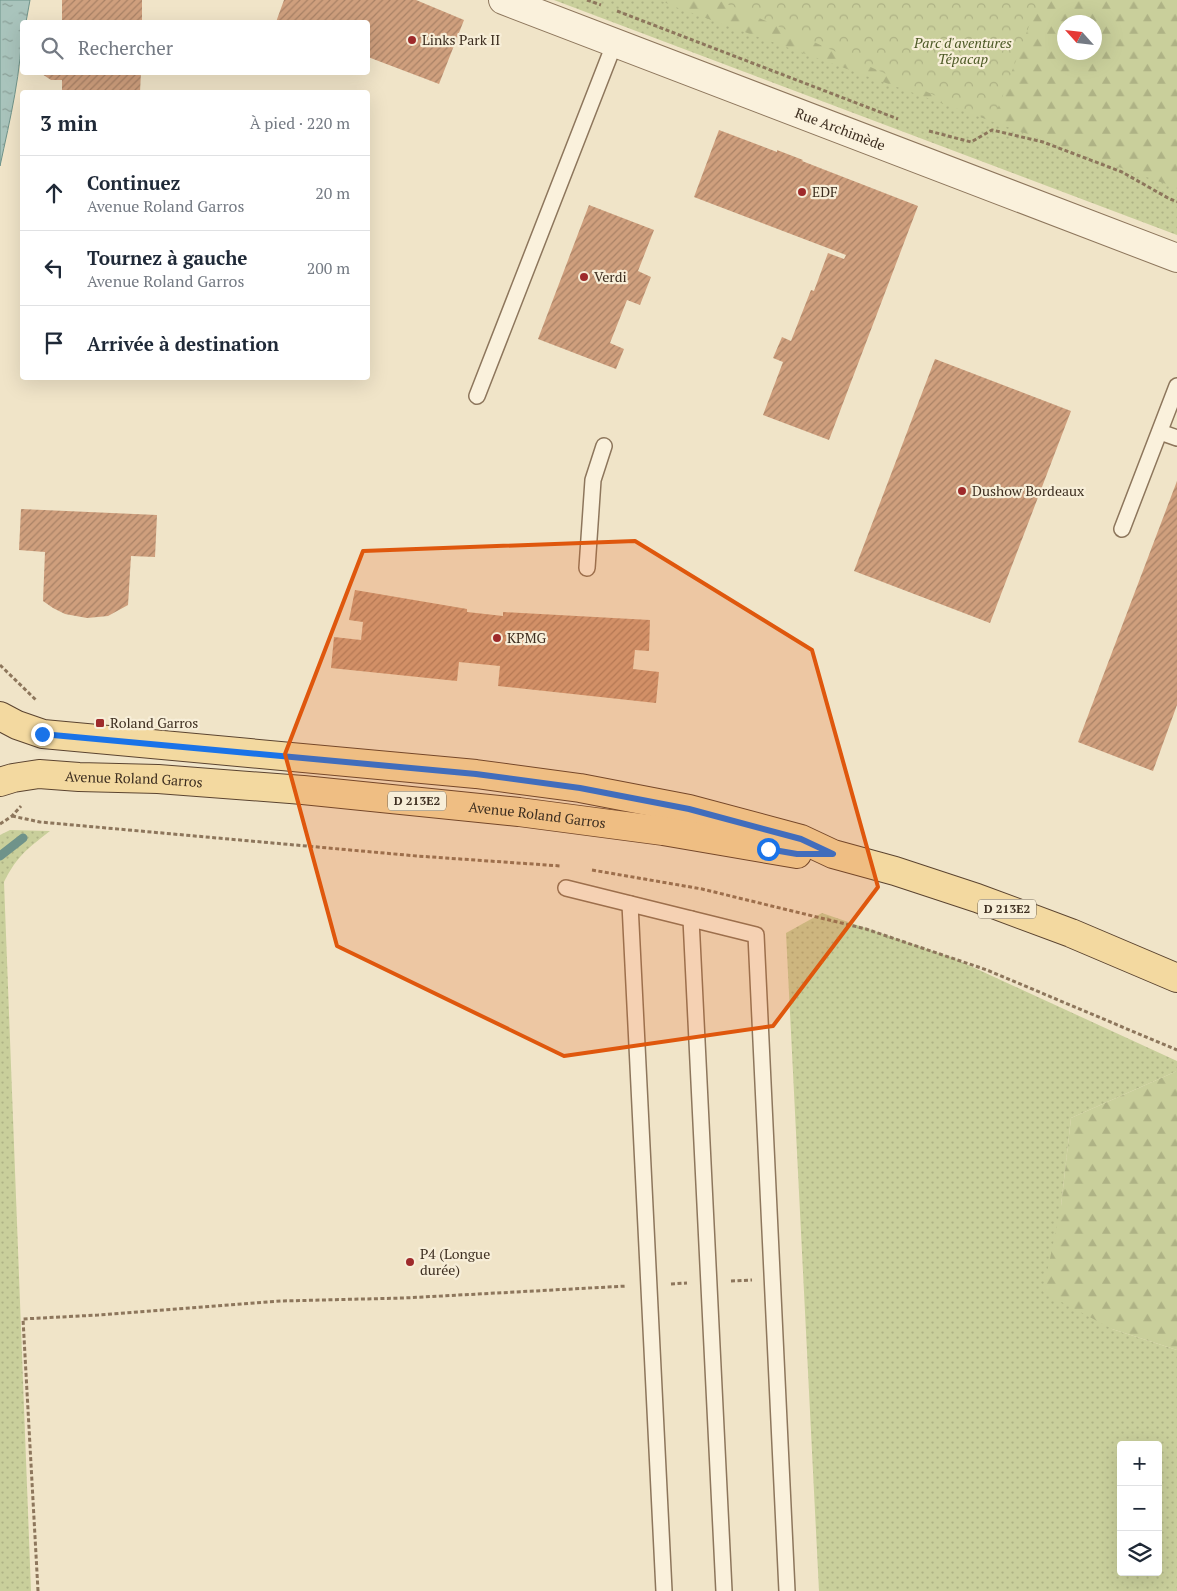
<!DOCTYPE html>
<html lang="fr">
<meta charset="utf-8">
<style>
body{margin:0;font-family:"PT Serif",serif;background:#f2f2f3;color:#1f2937}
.controls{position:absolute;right:15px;bottom:15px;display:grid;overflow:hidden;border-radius:5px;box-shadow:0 5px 20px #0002}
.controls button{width:45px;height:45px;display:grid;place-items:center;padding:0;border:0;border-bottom:1px solid #e0e1e3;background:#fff;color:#1f2937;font:25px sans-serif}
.compass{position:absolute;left:1057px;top:15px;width:45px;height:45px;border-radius:50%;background:#fff;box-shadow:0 5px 20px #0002;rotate:297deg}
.stop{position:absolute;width:15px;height:15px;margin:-11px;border:4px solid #1a73e8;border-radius:50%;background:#fff}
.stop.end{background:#1a73e8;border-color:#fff;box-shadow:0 1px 5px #0008}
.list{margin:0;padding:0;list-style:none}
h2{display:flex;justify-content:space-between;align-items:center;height:65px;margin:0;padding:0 20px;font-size:21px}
h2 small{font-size:16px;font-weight:400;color:#747a83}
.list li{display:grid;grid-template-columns:32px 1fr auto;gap:15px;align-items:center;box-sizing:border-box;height:75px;padding:0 20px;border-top:1px solid #e0e1e3}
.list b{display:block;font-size:19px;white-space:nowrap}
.list p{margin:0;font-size:16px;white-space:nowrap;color:#747a83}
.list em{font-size:16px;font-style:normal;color:#747a83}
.icon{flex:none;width:28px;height:28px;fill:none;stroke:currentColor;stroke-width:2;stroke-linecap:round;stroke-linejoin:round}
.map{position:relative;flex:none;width:1177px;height:1591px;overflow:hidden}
.search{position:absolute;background:#fff;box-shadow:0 5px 20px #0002;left:20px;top:20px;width:350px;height:55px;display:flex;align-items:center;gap:12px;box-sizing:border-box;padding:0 18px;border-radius:5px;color:#747a83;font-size:19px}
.panel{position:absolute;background:#fff;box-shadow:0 5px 20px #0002;left:20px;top:90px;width:350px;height:290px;border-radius:5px}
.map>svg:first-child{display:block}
.grass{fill:url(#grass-dots);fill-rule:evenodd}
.forest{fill:url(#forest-firs);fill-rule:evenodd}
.park{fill:url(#park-crowns)}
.water{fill:url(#water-ripples);stroke:#6f938a}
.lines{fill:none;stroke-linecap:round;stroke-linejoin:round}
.stream{stroke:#6f938a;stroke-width:9}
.building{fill:url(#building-hatch)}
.lane-casing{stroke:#8d765c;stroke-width:18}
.street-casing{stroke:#8d765c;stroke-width:30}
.primary-casing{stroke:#5b4430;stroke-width:30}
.path{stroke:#8d765c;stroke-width:3;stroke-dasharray:4 2.5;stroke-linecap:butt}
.lane{stroke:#faf1dc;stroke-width:15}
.street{stroke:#faf1dc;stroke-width:28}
.primary{stroke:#f3d9a0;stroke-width:28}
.route{stroke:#1a73e8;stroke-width:6}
.marked{fill:#df570d;fill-opacity:0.2;stroke:#df570d;stroke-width:4;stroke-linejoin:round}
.poi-dot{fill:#9e2a2b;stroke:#f7eed8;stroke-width:2}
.labels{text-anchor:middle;stroke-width:4.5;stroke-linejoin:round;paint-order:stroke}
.shield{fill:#f7eed8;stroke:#756857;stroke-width:1}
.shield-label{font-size:12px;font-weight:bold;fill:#3d2e20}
.poi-label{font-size:14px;fill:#3d2e20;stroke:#f7eed8;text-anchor:start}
.park-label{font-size:14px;font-style:italic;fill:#4d5a26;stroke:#f7eed8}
.street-label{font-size:14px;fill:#3d2e20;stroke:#f7eed8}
</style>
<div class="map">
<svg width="1177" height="1591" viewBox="0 0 1177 1591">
<defs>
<pattern id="grass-dots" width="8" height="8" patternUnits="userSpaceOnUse" patternTransform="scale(1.25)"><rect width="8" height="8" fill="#c9cf9b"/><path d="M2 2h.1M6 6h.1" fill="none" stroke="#aeb285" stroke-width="1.8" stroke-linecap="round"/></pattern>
<pattern id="forest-firs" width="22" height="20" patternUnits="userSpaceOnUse" patternTransform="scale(1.25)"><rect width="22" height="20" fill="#c9cf9b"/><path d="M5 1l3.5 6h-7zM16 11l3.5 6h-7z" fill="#aeb285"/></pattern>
<pattern id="park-crowns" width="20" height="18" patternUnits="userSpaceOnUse" patternTransform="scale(1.25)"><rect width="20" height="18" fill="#c9cf9b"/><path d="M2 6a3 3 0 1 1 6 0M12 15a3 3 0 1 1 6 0" fill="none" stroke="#aeb285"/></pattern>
<pattern id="water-ripples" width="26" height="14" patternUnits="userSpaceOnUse" patternTransform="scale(1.25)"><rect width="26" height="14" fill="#a9c4bc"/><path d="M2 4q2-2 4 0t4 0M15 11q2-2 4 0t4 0" fill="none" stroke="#8ba098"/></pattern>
<pattern id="building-hatch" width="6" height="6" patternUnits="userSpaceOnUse" patternTransform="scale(1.25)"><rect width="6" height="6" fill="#cf9f7d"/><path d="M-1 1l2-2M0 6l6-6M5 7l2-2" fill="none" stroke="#a98266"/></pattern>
</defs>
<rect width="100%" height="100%" fill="#f0e4c8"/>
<g class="grass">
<path d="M554,0h623v235zM1064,22h30v30h-30z"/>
<path d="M10,830l40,1c-23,18 -33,25 -46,51l27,709h-31v-756z"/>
<path d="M822,913l131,45 224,103v10l-106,47 -10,88 51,123 65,21v241h-358l-33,-658zM1121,1445h37v127h-37z"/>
</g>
<g class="forest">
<path d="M659,0h518v188l-499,-180zM1064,22h30v30h-30z"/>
<path d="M1177,1071v279l-65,-21 -69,-37 18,-86 10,-88z"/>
</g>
<path class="park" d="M718,0h321l-46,121z"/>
<path class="water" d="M0,0h30l-4,22h-4c0,49 -12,97 -22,144z"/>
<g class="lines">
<path class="stream" d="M0,856l23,-18"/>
</g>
<g class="building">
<rect x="62" y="0" width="80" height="22"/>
<path d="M284,0h132l48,20 -25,64 -71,-27v-35h-92z"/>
<path d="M39,72h102l-1,20h-78v-12h-11z"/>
<path d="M719,130l58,22v-2l26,10 -1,1 116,45 -89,234 -66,-25 20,-53 -10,-4 9,-21 9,4 20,-51 3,1 14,-38 16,6 2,-4 -152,-58z"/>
<path d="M589,205l65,25 -16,41 13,6 -11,28 -13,-5 -17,43 14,6 -8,20 -78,-30z"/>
<path d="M935,359l136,52 -81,212 -136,-52z"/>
<path d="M1177,481v224l-24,66 -75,-29z"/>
<path d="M21,509l136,6 -2,42 -24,-1 -3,49 -20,11 -21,2 -22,-4 -12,-6 -10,-7 2,-49 -26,-2z"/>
<path d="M355,590l112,19v3l36,4v-4l147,8 -1,31 -14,-1 -2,19 26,3 -3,31 -158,-17 2,-20 -41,-4 -2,19 -126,-13 3,-31 27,3 2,-18 -14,-2z"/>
</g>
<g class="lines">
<defs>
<g id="lane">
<path d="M477,396l138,-354"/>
<path d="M1160,432l17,6"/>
<path d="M1122,529l55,-143"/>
<path d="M587,568l6,-88 11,-34"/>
<path d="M566,888l190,47 31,656"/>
<path d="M630,904l34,687"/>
<path d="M691,919l33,672"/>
</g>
<g id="street">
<path id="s1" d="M503,0l674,258"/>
</g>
<g id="primary">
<path d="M0,716l17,9 26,9 433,40 104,14 109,21 112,30 32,15 62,17 82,27 94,35 106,45"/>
<path id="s2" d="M0,782l13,-4 26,-4 40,3 79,2 145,11 216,22 144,19 134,23"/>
</g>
</defs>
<use href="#lane" class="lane-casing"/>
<use href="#street" class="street-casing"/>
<use href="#primary" class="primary-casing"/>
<g class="path">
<path d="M587,0l14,5"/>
<path d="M617,11l281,108"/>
<path d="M929,131l42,11 21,-12 51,12 79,30 46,26 9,4"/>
<path d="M0,665l37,36"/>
<path d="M12,816l28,6 377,34 144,10"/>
<path d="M0,824l12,-8 9,-10"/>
<path d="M592,870l110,19 164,40 121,41 190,80"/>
<path d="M731,1281l21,-1"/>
<path d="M671,1284l16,-1"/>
<path d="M38,1591l-15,-272 75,-4 183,-14 123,-3 223,-12"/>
</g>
<use href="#lane" class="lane"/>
<use href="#street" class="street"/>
<use href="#primary" class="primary"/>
</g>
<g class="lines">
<path class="route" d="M42,734l434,40 104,14 109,21 112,30 32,15h-36l-29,-5"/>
</g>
<path class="marked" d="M635,541l177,109 66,237 -105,139 -209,30 -227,-110 -52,-192 78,-203z"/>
<g class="poi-dot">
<circle cx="412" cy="40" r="5"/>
<circle cx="802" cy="192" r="5"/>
<circle cx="584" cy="277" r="5"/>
<circle cx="962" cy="491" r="5"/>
<circle cx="497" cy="638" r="5"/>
<rect x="95" y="718" width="10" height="10" rx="2.5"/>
<circle cx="410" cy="1262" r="5"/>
</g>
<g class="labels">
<g class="shield">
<rect x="388" y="791.5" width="58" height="19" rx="4"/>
<rect x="978" y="899.5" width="58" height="19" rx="4"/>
</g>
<g class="shield-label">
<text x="417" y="805">D 213E2</text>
<text x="1007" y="913">D 213E2</text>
</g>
<g class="poi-label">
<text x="422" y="45">Links Park II</text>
<text x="812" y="197">EDF</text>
<text x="594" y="282">Verdi</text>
<text x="972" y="496">Dushow Bordeaux</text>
<text x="507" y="643">KPMG</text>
<text x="110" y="728">Roland Garros</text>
<text x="420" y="1259">P4 (Longue<tspan x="420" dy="16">durée)</tspan></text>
</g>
<g class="park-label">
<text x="963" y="48">Parc d'aventures<tspan x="963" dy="16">Tépacap</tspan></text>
</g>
<g class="street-label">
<text dy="5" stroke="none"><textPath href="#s1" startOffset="361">Rue Archimède</textPath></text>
<text dy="5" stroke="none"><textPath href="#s2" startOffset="135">Avenue Roland Garros</textPath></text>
<text dy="5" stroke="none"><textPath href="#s2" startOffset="540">Avenue Roland Garros</textPath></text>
</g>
</g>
</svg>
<div class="controls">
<button>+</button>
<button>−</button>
<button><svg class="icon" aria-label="layers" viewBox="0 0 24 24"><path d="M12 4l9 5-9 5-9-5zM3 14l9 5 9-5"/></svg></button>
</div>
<svg class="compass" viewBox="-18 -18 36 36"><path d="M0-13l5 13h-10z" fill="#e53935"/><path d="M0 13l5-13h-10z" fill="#747a83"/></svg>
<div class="stop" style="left:768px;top:849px"></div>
<div class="stop end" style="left:42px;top:734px"></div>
<div class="search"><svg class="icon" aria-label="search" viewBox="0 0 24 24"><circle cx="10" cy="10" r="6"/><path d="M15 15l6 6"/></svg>Rechercher</div>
<section class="panel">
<h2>3 min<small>À pied · 220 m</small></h2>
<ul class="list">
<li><svg class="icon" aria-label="ahead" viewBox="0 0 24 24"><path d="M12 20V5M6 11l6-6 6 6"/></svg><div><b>Continuez</b><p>Avenue Roland Garros</p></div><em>20 m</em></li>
<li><svg class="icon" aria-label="left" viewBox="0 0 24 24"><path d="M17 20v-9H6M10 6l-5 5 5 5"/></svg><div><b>Tournez à gauche</b><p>Avenue Roland Garros</p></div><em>200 m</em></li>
<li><svg class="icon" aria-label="arrive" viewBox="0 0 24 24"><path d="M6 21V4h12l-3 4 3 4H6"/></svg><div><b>Arrivée à destination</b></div></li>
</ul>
</section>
</div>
